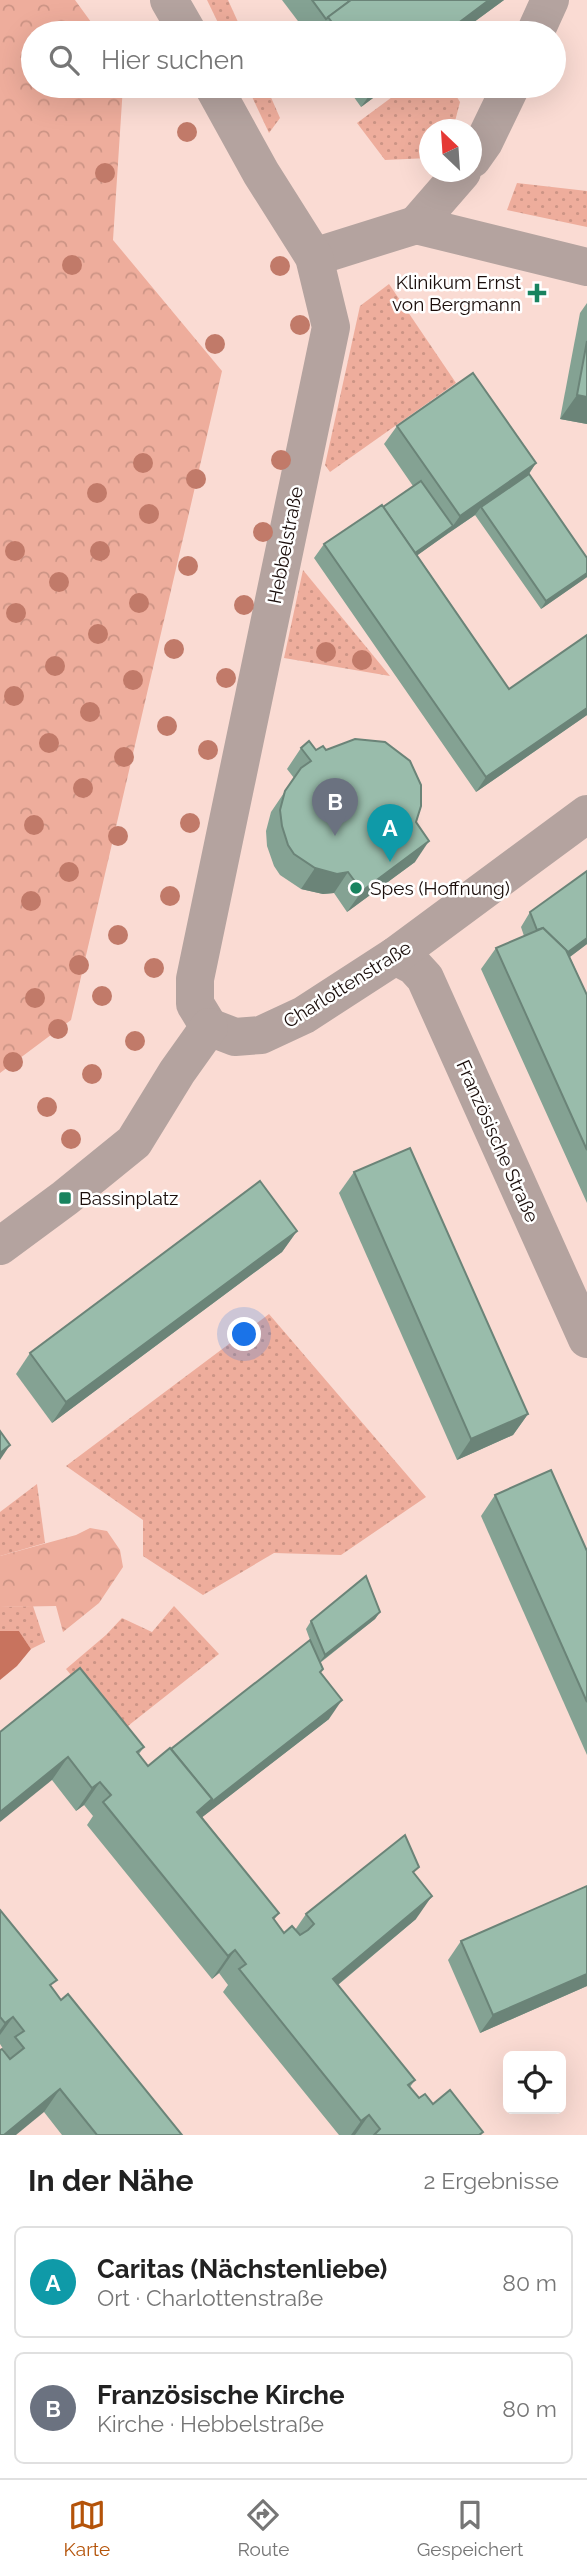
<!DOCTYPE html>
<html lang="de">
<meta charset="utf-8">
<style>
body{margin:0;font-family:Raleway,sans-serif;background:#f6f6f6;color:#222}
.controls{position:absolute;right:21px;bottom:21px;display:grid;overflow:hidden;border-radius:10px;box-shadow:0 7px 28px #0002}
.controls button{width:63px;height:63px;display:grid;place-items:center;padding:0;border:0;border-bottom:2px solid #e0e0e0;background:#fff;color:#222;font:35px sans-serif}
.compass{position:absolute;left:419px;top:119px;width:63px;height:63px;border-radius:50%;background:#fff;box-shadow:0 7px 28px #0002;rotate:335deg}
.you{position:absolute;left:245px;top:1335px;width:24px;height:24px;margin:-18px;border:5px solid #fff;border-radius:50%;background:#1a73e8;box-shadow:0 0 0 10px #1a73e833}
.badge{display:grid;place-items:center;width:46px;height:46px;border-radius:50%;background:#b45309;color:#fff;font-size:23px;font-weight:700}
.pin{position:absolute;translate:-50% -58px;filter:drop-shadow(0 2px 4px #0008)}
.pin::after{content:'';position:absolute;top:37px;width:24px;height:21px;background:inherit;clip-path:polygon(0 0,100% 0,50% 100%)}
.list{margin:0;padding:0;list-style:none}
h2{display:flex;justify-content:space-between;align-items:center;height:91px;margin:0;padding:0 28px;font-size:30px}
h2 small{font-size:23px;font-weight:400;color:#767676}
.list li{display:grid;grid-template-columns:46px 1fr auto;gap:21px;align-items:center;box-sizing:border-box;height:112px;margin:0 14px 14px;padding:0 14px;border:2px solid #e0e0e0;border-radius:10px}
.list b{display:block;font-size:26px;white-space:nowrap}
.list p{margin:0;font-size:23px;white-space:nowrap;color:#767676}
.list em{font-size:23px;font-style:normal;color:#767676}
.icon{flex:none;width:38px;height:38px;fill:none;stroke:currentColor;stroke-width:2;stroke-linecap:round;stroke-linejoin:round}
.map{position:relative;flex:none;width:587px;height:2135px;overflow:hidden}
.search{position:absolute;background:#fff;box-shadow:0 7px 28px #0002;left:21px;right:21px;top:21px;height:77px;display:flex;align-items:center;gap:18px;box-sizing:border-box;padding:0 24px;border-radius:38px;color:#767676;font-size:26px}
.sheet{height:343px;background:#fff}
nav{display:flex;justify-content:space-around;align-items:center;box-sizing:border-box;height:98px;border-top:2px solid #e0e0e0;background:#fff;font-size:19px;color:#767676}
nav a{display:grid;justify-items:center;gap:4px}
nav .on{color:#b45309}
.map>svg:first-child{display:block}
.grass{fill:url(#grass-dots)}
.park{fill:url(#park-crowns)}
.water{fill:#c8735e}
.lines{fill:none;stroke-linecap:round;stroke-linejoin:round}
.minor{stroke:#b4a39f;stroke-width:38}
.tree{fill:#c17a69}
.wall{fill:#84a293}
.shaded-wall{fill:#6b8478}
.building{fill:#99bcab;stroke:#6b8478;stroke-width:2}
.poi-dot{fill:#18835f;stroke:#fff;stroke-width:2.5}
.labels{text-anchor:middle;stroke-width:5;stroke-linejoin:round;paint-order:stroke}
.poi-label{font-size:19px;fill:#1a0d0a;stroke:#fff;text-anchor:start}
.street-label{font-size:19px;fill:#1a0d0a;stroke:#fff}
</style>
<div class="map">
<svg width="587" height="2135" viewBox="0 0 587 2135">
<defs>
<pattern id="grass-dots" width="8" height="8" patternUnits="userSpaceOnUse" patternTransform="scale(1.75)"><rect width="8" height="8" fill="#eead9c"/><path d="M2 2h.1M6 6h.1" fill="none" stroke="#cc9485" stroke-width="1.8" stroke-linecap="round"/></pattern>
<pattern id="park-crowns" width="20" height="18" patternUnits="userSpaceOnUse" patternTransform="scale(1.75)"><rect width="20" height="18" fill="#eead9c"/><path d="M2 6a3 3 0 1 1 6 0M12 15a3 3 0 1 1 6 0" fill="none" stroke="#cc9485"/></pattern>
</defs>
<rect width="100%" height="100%" fill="#fadbd3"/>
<g class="grass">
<path d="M207,0h21l15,33h-20z"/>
<path d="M247,86h19l14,32 -11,15z"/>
<path d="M407,86h43l10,16 -7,27 -23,1 -1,28 -44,2 -28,-37z"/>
<path d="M517,183l70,8v36l-80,-17z"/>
<path d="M389,284l67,99 -126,89 -5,-7 35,-159z"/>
<path d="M303,570l87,106 -106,-18z"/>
<path d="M269,1314l157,183 -85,58 -67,-2 -71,42 -60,-39v-36l-77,-54z"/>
<path d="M37,1484l8,59 -45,13v-44z"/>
<path d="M33,1606l12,36 -14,7 -12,-18h-19v-24z"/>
<path d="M174,1606l45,48 -100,79 -53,-64 40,-34 16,-17 30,14z"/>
</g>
<g class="park">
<path d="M0,0h75l24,33h-66v53h90l-10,154 109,131 -151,649 -71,53z"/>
<path d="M90,1528l17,3 13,19 3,17 -24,36 -36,29 -7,-26 -56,1v-51l76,-21z"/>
</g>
<path class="water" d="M0,1631h19l12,18 -14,17 -17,14z"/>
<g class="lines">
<g class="minor">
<path d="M169,0l19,33"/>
<path d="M535,33l15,-33"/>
<path d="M472,159l12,-17 27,-56"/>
<path d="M416,225l46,-53"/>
<path d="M314,257l102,-32 171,42"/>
<path d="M395,956l19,10 11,12 162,361"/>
<path d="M209,1027l-14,-23v-25l136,-652 -17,-70 -53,-84 -48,-87"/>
<path d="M209,1027l26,10 26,-2 43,-20 91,-59 192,-142"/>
<path d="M0,1246l65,-48 69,-56 43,-70 32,-45"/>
</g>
</g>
<g class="tree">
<circle cx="187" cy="132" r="10"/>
<circle cx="105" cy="173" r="10"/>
<circle cx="72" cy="265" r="10"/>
<circle cx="280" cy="266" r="10"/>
<circle cx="300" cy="325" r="10"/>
<circle cx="215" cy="344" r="10"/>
<circle cx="281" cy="460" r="10"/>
<circle cx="143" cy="463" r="10"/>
<circle cx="196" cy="479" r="10"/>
<circle cx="97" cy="493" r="10"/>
<circle cx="149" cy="514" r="10"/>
<circle cx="263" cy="532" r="10"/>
<circle cx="15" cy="551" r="10"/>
<circle cx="100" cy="551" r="10"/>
<circle cx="188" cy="566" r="10"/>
<circle cx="59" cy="582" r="10"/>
<circle cx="139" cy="603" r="10"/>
<circle cx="244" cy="605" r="10"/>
<circle cx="16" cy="613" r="10"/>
<circle cx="98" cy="634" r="10"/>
<circle cx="174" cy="649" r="10"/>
<circle cx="326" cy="652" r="10"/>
<circle cx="362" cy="660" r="10"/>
<circle cx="55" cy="666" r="10"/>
<circle cx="226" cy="678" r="10"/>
<circle cx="133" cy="680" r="10"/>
<circle cx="14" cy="696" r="10"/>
<circle cx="90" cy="712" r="10"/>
<circle cx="167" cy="726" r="10"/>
<circle cx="49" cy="743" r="10"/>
<circle cx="208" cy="750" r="10"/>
<circle cx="124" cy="757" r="10"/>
<circle cx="83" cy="788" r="10"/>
<circle cx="190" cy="823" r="10"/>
<circle cx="34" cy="825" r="10"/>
<circle cx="118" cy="836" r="10"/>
<circle cx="69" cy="872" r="10"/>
<circle cx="170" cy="896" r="10"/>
<circle cx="31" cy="901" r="10"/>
<circle cx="118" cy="935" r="10"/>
<circle cx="79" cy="965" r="10"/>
<circle cx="154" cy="968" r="10"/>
<circle cx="102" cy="996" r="10"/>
<circle cx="35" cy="998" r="10"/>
<circle cx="58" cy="1029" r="10"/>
<circle cx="135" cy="1041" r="10"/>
<circle cx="13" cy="1062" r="10"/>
<circle cx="92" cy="1074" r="10"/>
<circle cx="47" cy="1107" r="10"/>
<circle cx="71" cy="1139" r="10"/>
</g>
<g class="wall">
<path d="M282,0h222l-45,33h-152z"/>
<path d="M346,86h43l-28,21z"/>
<path d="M587,303v121l-27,-5 20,-106z"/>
<path d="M397,426l139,37 -7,11 58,84v19l-46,32 -66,-94 -58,40 92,134 78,-54v80l-111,77 -162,-234 10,-14 59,-37 30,-21 -29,-42z"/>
<path d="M301,748l15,2h10l90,72 -1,40 -68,50 -13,-19 -11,1 -22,-5 -21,-14 -6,-9 -7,-20 -1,-15 5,-19 23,-34 -7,-9z"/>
<path d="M530,912l57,32 -17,13 17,38v208l-106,-234 15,-21 28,-12 -3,-9z"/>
<path d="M354,1172l174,242 -15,21 -56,25 -118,-267z"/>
<path d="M297,1231l-15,21 -230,171 -36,-49 14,-21z"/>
<path d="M495,1495l92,56v204l-106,-239z"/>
<path d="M380,1612l-5,7 -55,44v10l9,46 -127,98 77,96 -5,7 10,13 11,-3 11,-16 109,-40 1,45 -78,66 77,95 -5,7 9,11 14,6 50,28 -2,3h-142l-116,-143 5,-7 -9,-12 -7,6 -125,-154 6,-9 -9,-11 -8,6 -24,-31 -52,-48 144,15 -5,7 9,12 23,-17 139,-109 -4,-11 5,-8z"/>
<path d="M587,1886v100l-107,47 -32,-73 13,-19z"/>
<path d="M0,1910l51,77 10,13 121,135h-120l-18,-23 -44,-68z"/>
</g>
<g class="shaded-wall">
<path d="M489,0h15l-45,33h-14z"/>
<path d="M376,86h13l-28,21z"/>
<path d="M577,395l10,2v27l-27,-5z"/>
<path d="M536,463l-13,19 -42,25 -6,8 -28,19 13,-18z"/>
<path d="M453,526l-6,8 -43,31 5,-8z"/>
<path d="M587,573v4l-46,32 5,-8z"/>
<path d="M587,708v7l-111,77 10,-15z"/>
<path d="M429,841l-14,21 -68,50 15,-21z"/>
<path d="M315,868l33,4 -14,21 -11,1 -22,-5z"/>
<path d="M587,938v6l-35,26 10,-14z"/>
<path d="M297,1231l-15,21 -230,171 14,-21z"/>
<path d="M528,1414l-15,21 -56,25 14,-21z"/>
<path d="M10,1445l-10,15v-7z"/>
<path d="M380,1612l-5,7 -56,44 6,-8z"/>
<path d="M342,1700l-13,19 -133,103 1,-10z"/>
<path d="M68,1757l-16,23 -52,42v-10z"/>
<path d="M100,1782l-16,23 -8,6 16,-23z"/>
<path d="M432,1896l-16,23 -99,83 16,-23z"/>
<path d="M235,1950l-16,23 -7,6 16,-23z"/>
<path d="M587,1974v12l-107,47 13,-18z"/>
<path d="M13,2017l-13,18v-5l5,-7z"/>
<path d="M60,2089l-16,23 -28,23h-12z"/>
<path d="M369,2115l-14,20h-4l10,-14z"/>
</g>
<g class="building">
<path d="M312,0h39l-25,19z"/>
<path d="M351,0h138l-44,33h-105l-12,-16z"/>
<path d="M587,341v56l-10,-2z"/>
<path d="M473,373l63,90 -76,53 -63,-90z"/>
<path d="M529,474l58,84v15l-41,28 -65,-94z"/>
<path d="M421,481l32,45 -38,27 -32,-46z"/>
<path d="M382,505l127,184 78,-54v73l-101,69 -162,-233z"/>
<path d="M355,739l30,3 25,19 11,24v21l-5,16 13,19 -67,50 -14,-19 -11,2 -22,-6 -21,-14 -6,-9 -6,-19 -2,-16 5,-19 16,-23 10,-7 -10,-13 8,-7 7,9 7,-4 3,4z"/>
<path d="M587,871v67l-19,14 -2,-2 -23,-22 -6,2 -7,-18z"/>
<path d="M543,928l23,22 21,45v155l-91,-202z"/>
<path d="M410,1148l118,266 -57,25 -117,-267z"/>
<path d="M260,1181l37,50 -231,171 -36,-49z"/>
<path d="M0,1431l10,14 -10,8z"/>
<path d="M551,1470l36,81v151l-92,-207z"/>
<path d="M366,1576l14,36 -55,43 -14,-34z"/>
<path d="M310,1640l13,29 -3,3 22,28 -133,104 3,-5 -41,-50z"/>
<path d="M80,1668l64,79 -7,5 11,14 22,-18 42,51 -15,13 82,101 -6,5 11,15 8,-7 8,9 8,-5 6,-6 -8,-10 99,-79 14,32 -6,5 19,24 -99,83 82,101 -7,5 11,13 6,-4 8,10 17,-14 33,42 -4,3h-105l6,-6 -11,-14 -8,6 -122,-152 7,-5 -11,-14 -7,6 -125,-154 8,-7 -11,-13 -8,6 -24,-31 -68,55v-80z"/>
<path d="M587,1886v88l-94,41 -32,-74z"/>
<path d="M0,1910l57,70 -7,5 11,15 7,-6 114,141h-85l-37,-46 -56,46h-4v-85l2,-1 8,10 14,-11 -9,-11 9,-6 -11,-14 -8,6 -5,-6z"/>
</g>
<g class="poi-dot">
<path d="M533.5 282.5h7v7h7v7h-7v7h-7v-7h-7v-7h7z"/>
<circle cx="356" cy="888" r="7"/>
<rect x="58" y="1191" width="14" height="14" rx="3.5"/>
</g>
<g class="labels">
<g class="poi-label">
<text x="521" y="289" text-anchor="end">Klinikum Ernst<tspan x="521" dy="22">von Bergmann</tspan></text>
<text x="370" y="895">Spes (Hoffnung)</text>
<text x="79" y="1205">Bassinplatz</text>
</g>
<g class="street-label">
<text transform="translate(285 545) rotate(-79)" y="7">Hebbelstraße</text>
<text transform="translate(347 984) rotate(-32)" y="7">Charlottenstraße</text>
<text transform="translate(498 1141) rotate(66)" y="7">Französische Straße</text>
</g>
</g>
</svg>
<div class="controls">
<button><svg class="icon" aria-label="locate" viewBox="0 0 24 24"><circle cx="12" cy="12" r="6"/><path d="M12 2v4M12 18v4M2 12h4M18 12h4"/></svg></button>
</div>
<svg class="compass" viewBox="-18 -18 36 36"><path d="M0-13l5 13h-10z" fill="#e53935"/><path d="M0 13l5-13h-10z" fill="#767676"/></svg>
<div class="you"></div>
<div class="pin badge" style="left:390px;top:862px;background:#0f9aa8">A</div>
<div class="pin badge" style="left:335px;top:836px;background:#6b7280">B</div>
<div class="search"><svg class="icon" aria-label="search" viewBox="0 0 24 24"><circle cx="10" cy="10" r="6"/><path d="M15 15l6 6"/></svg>Hier suchen</div>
</div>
<section class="sheet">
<h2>In der Nähe<small>2 Ergebnisse</small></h2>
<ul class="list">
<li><span class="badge" style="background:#0f9aa8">A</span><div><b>Caritas (Nächstenliebe)</b><p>Ort · Charlottenstraße</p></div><em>80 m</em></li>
<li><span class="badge" style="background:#6b7280">B</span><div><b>Französische Kirche</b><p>Kirche · Hebbelstraße</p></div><em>80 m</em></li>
</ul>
</section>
<nav>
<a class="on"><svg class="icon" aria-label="map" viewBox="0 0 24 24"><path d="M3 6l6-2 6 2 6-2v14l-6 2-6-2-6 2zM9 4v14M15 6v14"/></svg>Karte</a>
<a><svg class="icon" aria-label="directions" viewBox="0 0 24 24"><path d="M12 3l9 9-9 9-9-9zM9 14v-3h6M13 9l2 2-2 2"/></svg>Route</a>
<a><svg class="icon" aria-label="saved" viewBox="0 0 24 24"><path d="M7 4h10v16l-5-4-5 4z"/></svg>Gespeichert</a>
</nav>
